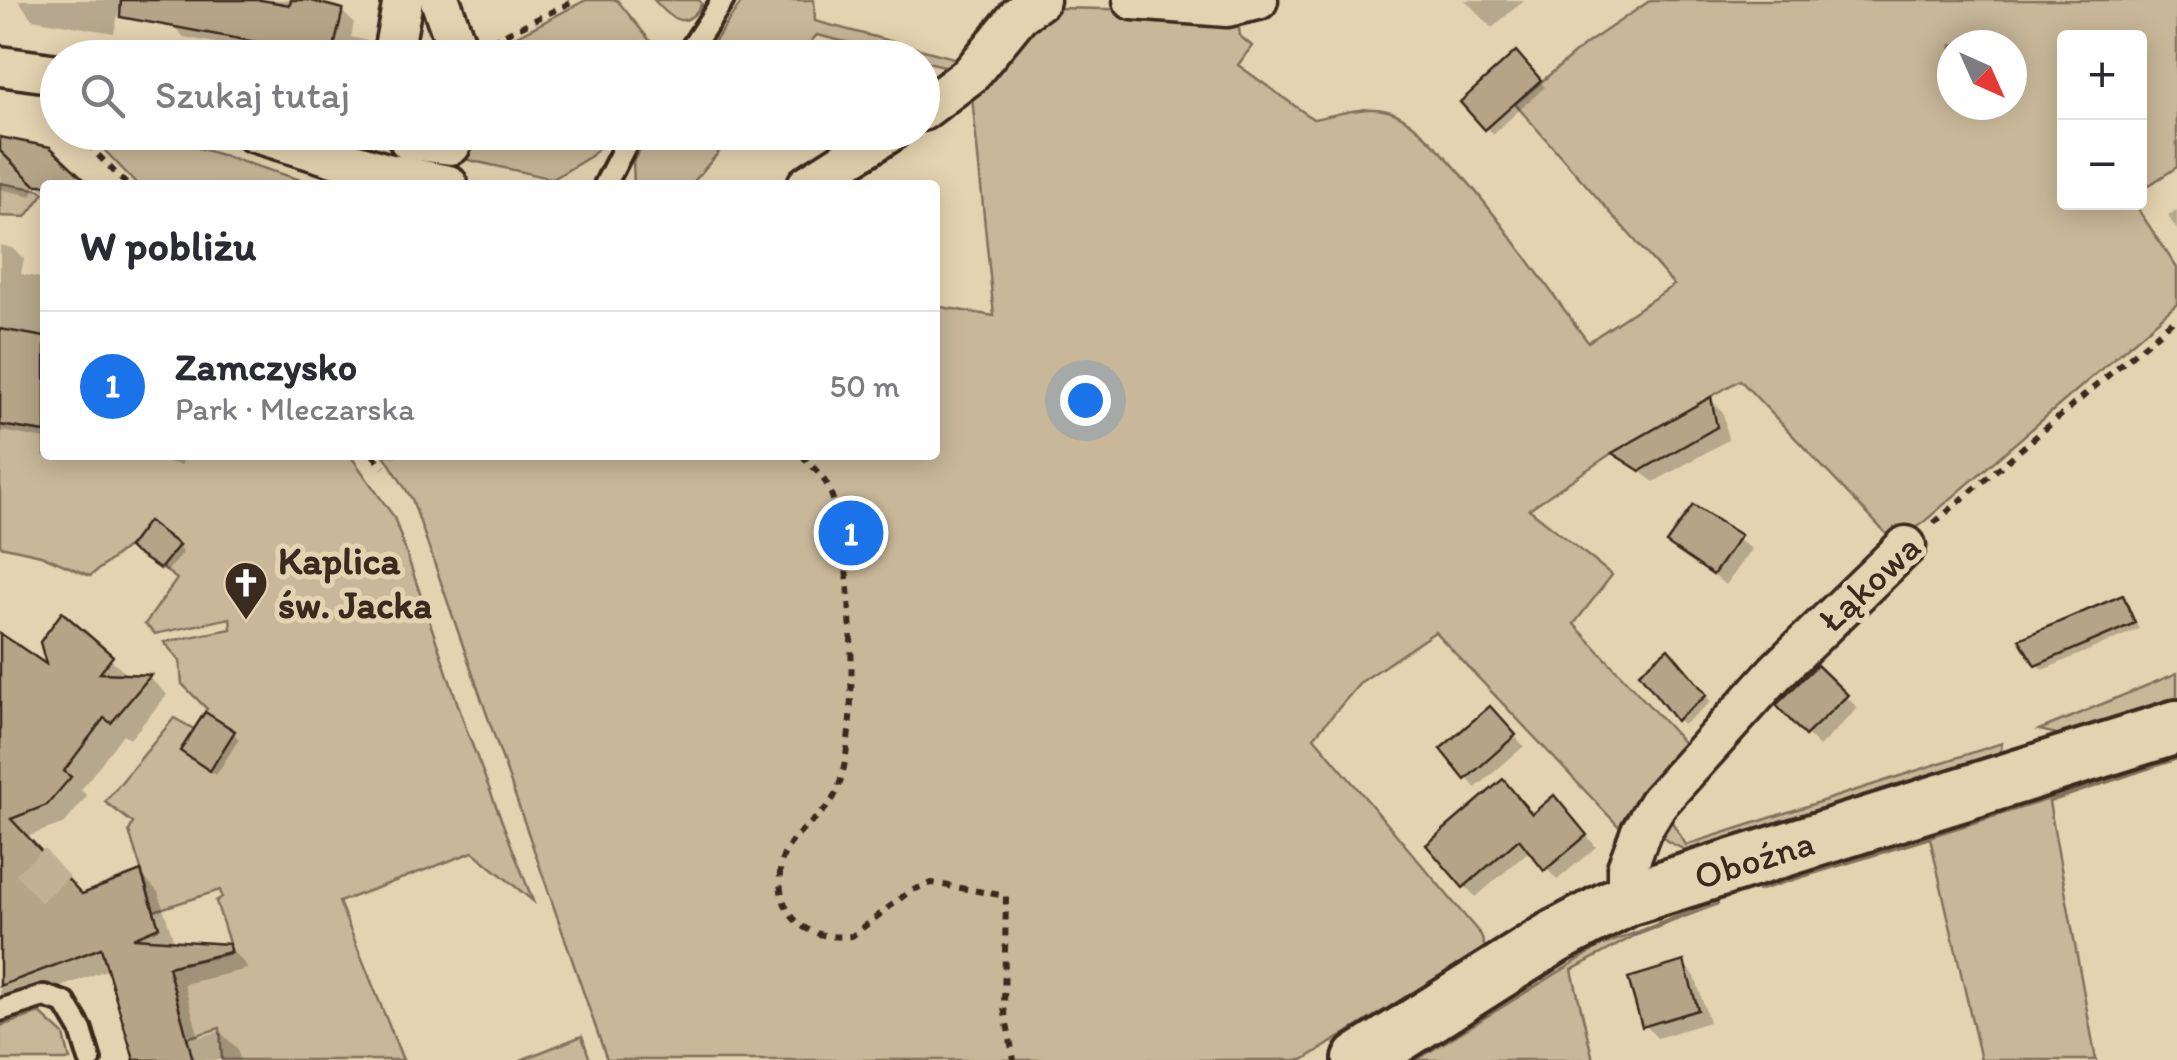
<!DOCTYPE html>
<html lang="pl">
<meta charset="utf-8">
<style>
body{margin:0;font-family:Itim,sans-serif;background:#f2f2f3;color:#2b2b33}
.controls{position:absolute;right:30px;top:30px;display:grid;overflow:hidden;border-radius:10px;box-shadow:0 5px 25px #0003}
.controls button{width:90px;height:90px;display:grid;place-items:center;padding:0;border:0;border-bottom:2px solid #e1e1e2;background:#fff;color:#2b2b33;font:50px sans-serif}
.compass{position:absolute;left:1937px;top:30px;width:90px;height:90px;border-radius:50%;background:#fff;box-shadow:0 5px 25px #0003;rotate:135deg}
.you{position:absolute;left:1085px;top:400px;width:35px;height:35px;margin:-25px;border:8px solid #fff;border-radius:50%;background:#1a73e8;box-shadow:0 0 0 15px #1a73e833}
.badge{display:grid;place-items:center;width:65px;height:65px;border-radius:50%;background:#1a73e8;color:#fff;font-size:32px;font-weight:700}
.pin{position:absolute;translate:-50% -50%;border:5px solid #fff;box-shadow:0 2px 10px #0006}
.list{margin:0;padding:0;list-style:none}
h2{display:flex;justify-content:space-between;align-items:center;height:130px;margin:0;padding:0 40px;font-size:42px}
h2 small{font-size:32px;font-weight:400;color:#7c7c81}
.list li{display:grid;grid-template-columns:65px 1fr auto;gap:30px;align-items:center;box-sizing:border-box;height:150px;padding:0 40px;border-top:2px solid #e1e1e2}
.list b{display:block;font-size:38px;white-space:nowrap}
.list p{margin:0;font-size:32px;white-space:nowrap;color:#7c7c81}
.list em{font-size:32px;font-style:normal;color:#7c7c81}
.icon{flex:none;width:55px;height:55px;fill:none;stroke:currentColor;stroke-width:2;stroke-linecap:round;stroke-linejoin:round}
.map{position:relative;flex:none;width:2177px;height:1060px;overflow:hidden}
.search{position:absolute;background:#fff;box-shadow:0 5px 25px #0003;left:40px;top:40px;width:900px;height:110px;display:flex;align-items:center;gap:25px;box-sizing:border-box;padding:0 35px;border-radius:55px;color:#7c7c81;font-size:38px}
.panel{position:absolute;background:#fff;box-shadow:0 5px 25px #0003;left:40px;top:180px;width:900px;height:280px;border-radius:10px}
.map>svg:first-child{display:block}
.green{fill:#c8b798;stroke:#82705b;stroke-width:2.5;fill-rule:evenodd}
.shadow{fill:#0003}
.building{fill:#b5a487;stroke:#3b2a1e;stroke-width:2.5}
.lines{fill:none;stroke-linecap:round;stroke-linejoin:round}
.street-tunnel{stroke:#c2b193;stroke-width:38;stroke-dasharray:38 19;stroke-linecap:butt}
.lane-casing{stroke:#3b2a1e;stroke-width:28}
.street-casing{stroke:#3b2a1e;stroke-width:45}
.secondary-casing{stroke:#3b2a1e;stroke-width:60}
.path{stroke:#3b2a1e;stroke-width:6;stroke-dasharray:8 8;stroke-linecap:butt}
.lane{stroke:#e4d3b0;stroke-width:20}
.street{stroke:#e4d3b0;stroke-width:38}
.secondary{stroke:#e4d3b0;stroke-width:52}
.labels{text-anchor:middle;stroke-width:10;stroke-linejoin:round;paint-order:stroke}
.poi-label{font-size:38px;font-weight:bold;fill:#3b2a1e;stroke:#e4d3b0;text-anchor:start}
.street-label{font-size:38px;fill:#3b2a1e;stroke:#e4d3b0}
</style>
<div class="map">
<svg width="2177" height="1060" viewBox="0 0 2177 1060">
<rect width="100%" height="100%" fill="#e4d3b0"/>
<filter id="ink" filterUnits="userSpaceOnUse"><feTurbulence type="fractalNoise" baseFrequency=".01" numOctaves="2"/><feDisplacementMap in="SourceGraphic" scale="20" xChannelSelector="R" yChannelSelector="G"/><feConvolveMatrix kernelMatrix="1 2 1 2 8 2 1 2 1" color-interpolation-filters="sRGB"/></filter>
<g filter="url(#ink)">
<g class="green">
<path d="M586,0h31l34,42 6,16h-182z"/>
<path d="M654,0h45l3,4c-17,28 -30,15 -48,-4z"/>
<path d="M743,0h71l1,21 154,41 -9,8 -143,-35 -20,22 -94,1z"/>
<path d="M1651,0h526v167l-37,24v-153h-76v164l70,1 43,65v36l-280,241 -157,-165 -128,73 -83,56 83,66 -38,49 117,127 -65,83 -191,-202 -74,50 -47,55 167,198 4,13 -182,112h-696l-195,-561 -28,-44h551v-149l59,10 -23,-229 50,-57 34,-22 148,3 36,17 1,8 12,10 -14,19 75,54c26,-4 57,-17 83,-5 51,24 153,177 192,228l86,-57 -159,-181 71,-60zM1952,45h60v60h-60z"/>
<path d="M88,133h63l166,52h-179z"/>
<path d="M456,133h157l-22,23 -38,23 -106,-24z"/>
<path d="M651,133v-1l84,1 -44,52h-57l-1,-24z"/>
<path d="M0,183l40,7 4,3 -18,24 -26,-1z"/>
<path d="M0,425l45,7v23h305l44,62 74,217 65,167 -60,-49 -134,50 64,158h-181l-2,-32 -33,10 -19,-71 64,-14 -16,-52 6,-4 -2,-7 -66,21 -25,-80 4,-8 -28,-21 69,-84 20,11 13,-20 -25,-25 -2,-23 -16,-19 67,-13 -1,-11 -75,16 -10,-10 32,-45 -16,-12 18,-22 -31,-24 -17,23 -41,32 -49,-21 -41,-9z"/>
<path d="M2177,673v29l-107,35 -31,-7z"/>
<path d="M2002,743l-2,13 -313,95 -20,-10 -9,-11 5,-23 23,38z"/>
<path d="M2177,759l-128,43 47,258h-115l-51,-222 -173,53z"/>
<path d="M1717,901l1,3 -84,32 -62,34 21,90h-177l185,-114z"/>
<path d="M40,1013l24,22 6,25h-70v-34z"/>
<path d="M582,1036l8,24h-69z"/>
</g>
<g class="shadow">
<path d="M18,0h103l-7,33 -82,-14z"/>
<path d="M176,0h122l44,11 12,12 -3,14 17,4 12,17h-85l-111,-21 -13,-13z"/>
<path d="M1465,0h59l-32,28z"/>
<path d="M1516,55l29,32 -52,47 -29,-32z"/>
<path d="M0,140l86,45h-41v6l-10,-9 -3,14 -32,-7z"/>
<path d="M2177,210v20l-9,-14z"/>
<path d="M0,245l12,3 12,11 -3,15 24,5v160l-43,-8 -2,9z"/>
<path d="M1711,400l12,12 5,28 -74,42 -38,-28z"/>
<path d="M130,455h54l-2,10z"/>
<path d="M1694,509l58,40 -26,36 -56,-42z"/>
<path d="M178,546l5,6 -17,21 -29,-19z"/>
<path d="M2122,598l17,31 -96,41 -6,-6z"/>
<path d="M63,615l67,62 20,1 17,17 -37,44 -7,-5 -42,56 6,6 -22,27 -39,14 56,60 59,-23 17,18 17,52 53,3 18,18 1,4 -63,15 15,53 20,-6 18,17 3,12h-105l-26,-91 -109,41v-374l50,34z"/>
<path d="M1673,657l38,45 -28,23 -41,-52z"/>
<path d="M1817,668l41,40 -39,39 -39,-42z"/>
<path d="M1499,719l25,27 -48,42 -9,-10z"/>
<path d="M233,733l6,6 -23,36 -27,-19z"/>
<path d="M1565,809l31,38 -39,33 -27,-30 -54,47 -11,-11 68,-69z"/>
<path d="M1683,964l12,12 14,46 -52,16 -12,-13z"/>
</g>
<g class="building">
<path d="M121,0h140l29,5 1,-5h17l35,9 -11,47 -212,-39z"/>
<path d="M1516,51l25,29 -56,50 -25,-28z"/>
<path d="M0,137l50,10 40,38h-55l-35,-34z"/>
<path d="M0,329l45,8v95l-45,-7z"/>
<path d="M1711,397l6,30 -77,44 -28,-18z"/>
<path d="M1693,505l48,30 -28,40 -47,-32z"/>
<path d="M148,521l31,24 -19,24 -32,-21z"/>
<path d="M2123,595l12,28 -100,43 -16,-27z"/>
<path d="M62,612l51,44 -13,17 51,2 -40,48 -7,-5 -40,53 7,6 -24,28 -36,14 71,75 59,-23 18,56 -26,11 96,6 1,8 -62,15 25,93h-59l-33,-112 -101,38v-353l46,31 -6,-22z"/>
<path d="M1668,648l39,47 -31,26 -37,-48z"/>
<path d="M1817,665l31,30 -43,41 -29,-31z"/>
<path d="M1490,706l26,29 -51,45 -25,-31z"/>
<path d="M205,712l30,19 -25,40 -30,-20z"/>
<path d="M1503,779l29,35 22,-19 33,40 -43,36 -25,-32 -56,49 -37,-43z"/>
<path d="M1684,961l14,49 -56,17 -14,-49z"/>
</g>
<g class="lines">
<path class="street-tunnel" d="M30,861l27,31"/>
<defs>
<g id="lane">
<path d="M685,58l38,-58"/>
<path d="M605,185l27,-53"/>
<path d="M0,1010l44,-14 21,7 16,27 9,30"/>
</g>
<g id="street">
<path d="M440,0l21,58"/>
<path d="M1133,0l94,7 31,-7"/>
<path d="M392,58l11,-58"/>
<path d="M0,66l58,8"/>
<path d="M922,111l48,-36 49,-60 21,-15"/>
<path d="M253,132l133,41 62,12"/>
<path d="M411,132l-2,8 42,5 5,-13"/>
<path d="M807,185l83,-53"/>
<path d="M1627,899v-31l14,-37 17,-28 118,-131 130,-126"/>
</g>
<g id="secondary">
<path id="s1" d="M1360,1060l193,-122 74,-39 550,-172"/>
</g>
</defs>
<use href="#lane" class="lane-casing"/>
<use href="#street" class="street-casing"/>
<use href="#secondary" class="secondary-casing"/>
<g class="path">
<path d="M491,41l85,-41"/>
<path d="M76,132l51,53"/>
<path d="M373,455l11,12"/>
<path d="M802,455c9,11 23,22 28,36 23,59 30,234 9,295 -11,35 -58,47 -59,86 -2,46 27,69 72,64l58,-45 22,-8 74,13 -2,112 10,52"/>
<path d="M1934,523l243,-206"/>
</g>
<use href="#lane" class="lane"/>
<use href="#street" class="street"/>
<use href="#secondary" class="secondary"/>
</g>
</g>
<defs>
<symbol id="church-pin" viewBox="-11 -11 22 30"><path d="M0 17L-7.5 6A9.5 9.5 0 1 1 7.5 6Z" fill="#3b2a1e" stroke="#e4d3b0"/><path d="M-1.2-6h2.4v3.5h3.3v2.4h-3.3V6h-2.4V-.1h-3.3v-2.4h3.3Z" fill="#fff"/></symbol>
</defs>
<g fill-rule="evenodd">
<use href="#church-pin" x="221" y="558" width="50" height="68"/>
</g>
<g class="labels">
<g class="poi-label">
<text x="278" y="574">Kaplica<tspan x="278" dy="44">św. Jacka</tspan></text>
</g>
<g class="street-label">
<text transform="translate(1869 583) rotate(-43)" y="13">Łąkowa</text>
<text dy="13" stroke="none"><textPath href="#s1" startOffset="445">Oboźna</textPath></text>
</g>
</g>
</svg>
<div class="controls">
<button>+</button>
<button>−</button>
</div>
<svg class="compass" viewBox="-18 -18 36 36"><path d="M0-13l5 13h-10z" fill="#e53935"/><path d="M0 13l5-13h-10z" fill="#7c7c81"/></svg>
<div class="you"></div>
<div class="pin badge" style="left:851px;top:533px">1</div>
<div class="search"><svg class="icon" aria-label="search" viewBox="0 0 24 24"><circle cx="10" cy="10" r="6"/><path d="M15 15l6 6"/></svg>Szukaj tutaj</div>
<section class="panel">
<h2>W pobliżu<small></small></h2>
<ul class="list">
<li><span class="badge">1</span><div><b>Zamczysko</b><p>Park · Mleczarska</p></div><em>50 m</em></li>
</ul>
</section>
</div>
